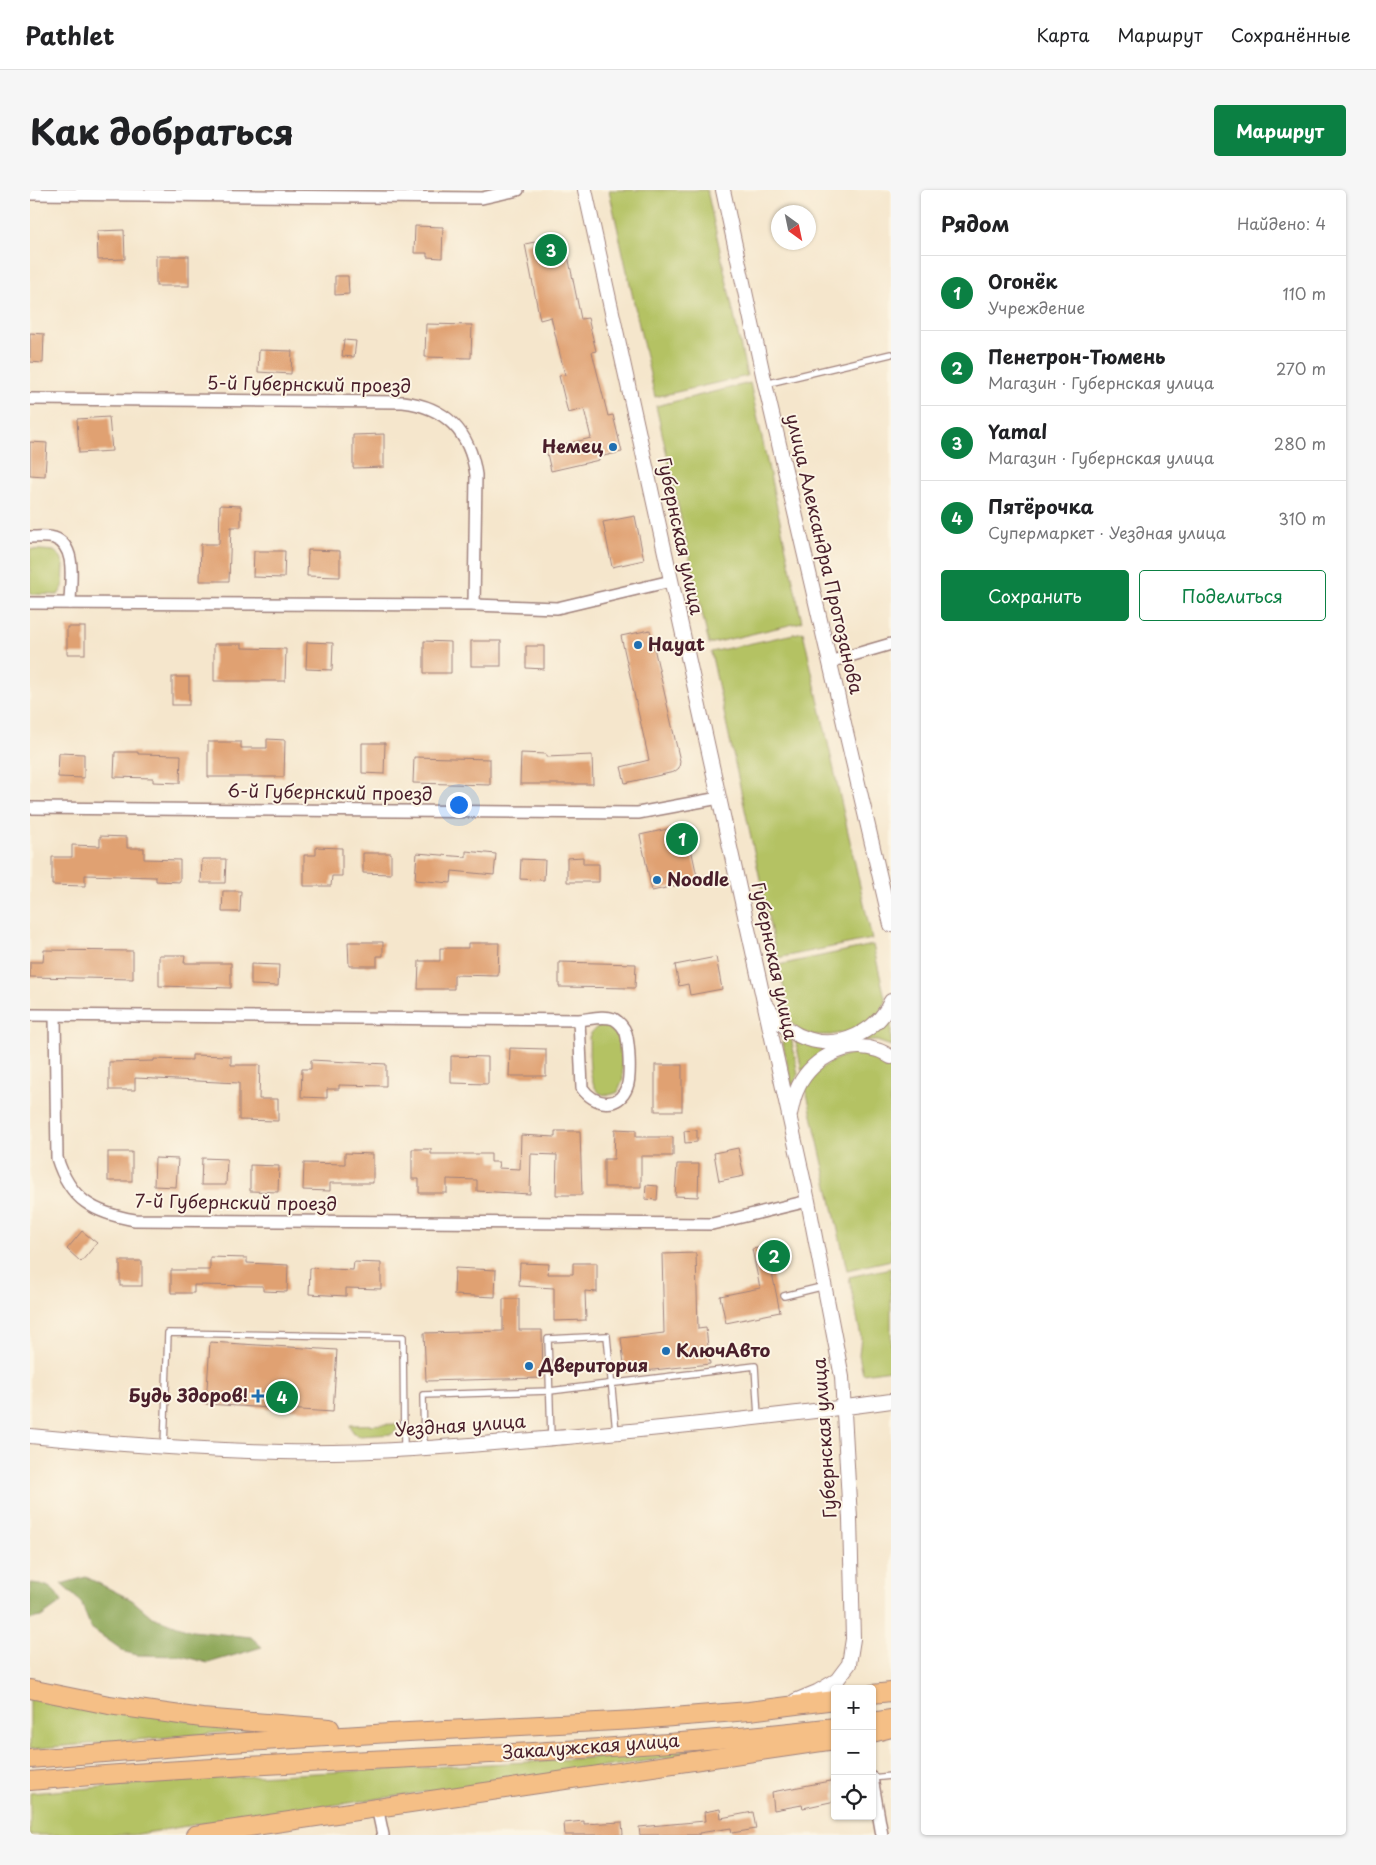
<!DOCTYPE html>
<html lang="ru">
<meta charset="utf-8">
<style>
body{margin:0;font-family:"Playpen Sans",sans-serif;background:#f6f6f6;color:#202124}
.controls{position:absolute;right:15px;bottom:15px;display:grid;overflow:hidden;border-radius:5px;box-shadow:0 1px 4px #0004}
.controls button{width:45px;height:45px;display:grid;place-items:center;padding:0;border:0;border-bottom:1px solid #e0e0e0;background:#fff;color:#202124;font:25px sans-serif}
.compass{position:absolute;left:741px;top:15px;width:45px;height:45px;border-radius:50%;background:#fff;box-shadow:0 1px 4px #0004;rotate:147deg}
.you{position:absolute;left:428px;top:614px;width:18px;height:18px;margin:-12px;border:4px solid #fff;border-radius:50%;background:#1a73e8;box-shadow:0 0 0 8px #1a73e833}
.badge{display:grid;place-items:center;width:32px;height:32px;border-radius:50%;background:#0b8043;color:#fff;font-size:16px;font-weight:700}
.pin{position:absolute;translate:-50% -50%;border:2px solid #fff;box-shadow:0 1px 5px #0006}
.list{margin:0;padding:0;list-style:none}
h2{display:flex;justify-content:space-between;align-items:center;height:65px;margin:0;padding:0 20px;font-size:21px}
h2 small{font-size:16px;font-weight:400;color:#757577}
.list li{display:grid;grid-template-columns:32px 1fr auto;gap:15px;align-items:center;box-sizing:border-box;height:75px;padding:0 20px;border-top:1px solid #e0e0e0}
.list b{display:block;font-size:19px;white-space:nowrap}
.list p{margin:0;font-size:16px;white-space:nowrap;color:#757577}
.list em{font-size:16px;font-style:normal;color:#757577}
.actions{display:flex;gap:10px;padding:15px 20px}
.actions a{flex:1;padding:11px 0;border:1px solid #0b8043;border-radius:5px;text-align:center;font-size:18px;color:#0b8043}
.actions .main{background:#0b8043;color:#fff}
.icon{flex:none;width:28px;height:28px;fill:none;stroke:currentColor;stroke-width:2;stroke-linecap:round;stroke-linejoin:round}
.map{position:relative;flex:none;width:861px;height:1645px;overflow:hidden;border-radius:5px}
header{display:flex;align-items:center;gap:30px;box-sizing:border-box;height:70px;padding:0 25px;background:#fff;border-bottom:1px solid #e0e0e0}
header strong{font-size:24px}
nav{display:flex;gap:28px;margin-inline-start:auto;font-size:18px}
.intro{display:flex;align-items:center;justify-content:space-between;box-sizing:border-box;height:120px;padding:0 30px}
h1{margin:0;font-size:35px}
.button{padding:12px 22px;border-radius:5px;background:#0b8043;color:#fff;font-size:18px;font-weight:700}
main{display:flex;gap:30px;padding:0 30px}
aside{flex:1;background:#fff;border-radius:5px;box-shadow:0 1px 4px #0004}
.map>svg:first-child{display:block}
.green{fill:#b4c264;stroke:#7f7048}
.forest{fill:#8fa85a;stroke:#6c6442}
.building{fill:#e0a172}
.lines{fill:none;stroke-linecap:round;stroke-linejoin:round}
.service-casing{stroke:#a0827c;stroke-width:8}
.minor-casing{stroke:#a0827c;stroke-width:14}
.tertiary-casing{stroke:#a0827c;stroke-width:16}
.primary-casing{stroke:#a0827c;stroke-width:20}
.trunk-casing{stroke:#a0827c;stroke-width:20}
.service{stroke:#fff;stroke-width:5.5}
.minor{stroke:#fff;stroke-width:11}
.tertiary{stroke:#fff;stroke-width:14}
.primary{stroke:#f5bf86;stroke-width:18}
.trunk{stroke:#f5bf86;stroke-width:18}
.poi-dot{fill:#1f6fb2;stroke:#fcf5e5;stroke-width:2}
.labels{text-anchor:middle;stroke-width:4;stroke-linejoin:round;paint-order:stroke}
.street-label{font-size:18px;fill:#4a1f2b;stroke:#fcf5e5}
.poi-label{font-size:18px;font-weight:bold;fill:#4a1f2b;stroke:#fcf5e5;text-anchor:start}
</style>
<header>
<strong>Pathlet</strong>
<nav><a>Карта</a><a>Маршрут</a><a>Сохранённые</a></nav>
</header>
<div class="intro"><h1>Как добраться</h1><a class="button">Маршрут</a></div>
<main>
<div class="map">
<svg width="861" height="1645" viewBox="0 0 861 1645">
<rect width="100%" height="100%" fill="#fcf5e5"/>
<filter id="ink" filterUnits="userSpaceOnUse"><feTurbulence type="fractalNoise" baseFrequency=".02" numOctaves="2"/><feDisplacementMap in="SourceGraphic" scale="10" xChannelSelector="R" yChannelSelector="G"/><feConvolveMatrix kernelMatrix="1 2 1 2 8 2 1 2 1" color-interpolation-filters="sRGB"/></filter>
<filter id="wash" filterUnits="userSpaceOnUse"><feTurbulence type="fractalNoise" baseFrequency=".0096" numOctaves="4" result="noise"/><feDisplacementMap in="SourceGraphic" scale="20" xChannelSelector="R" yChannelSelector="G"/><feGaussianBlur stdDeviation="1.12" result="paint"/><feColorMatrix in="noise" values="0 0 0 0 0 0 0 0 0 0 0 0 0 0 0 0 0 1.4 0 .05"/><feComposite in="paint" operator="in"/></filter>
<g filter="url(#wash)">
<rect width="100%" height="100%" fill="#f5e6cc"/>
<g class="green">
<path d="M579,0h98l40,186 -92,21z"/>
<path d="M720,193l52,239 -93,22 -53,-238z"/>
<path d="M0,359l24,2 7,6 3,8 -1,22 -5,8 -28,-1z"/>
<path d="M773,442l69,307 -95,19 -66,-306z"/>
<path d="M843,755l13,57 -6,11 -24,17 -25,5h-17l-14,-4 -9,-9 -12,-57z"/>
<path d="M861,828v28l-14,-5h-15l14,-9z"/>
<path d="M577,834l9,5 4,6 3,44 -5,13c-33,16 -28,-36 -29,-55 4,-8 9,-12 18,-13z"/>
<path d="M750,840l11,6 7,39 -6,12z"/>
<path d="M765,848l37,9 -30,24z"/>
<path d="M824,862l20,3 17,8v197l-44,10 -41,-181c10,-22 26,-29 48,-37z"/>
<path d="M861,1078v102l-28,4 -4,-19 2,-18 -12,-60z"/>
<path d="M368,1234l-2,7 -4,3 -33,2 -6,-4 -3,-7z"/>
<path d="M0,1506l222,34 -222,19z"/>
<path d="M745,1553l-576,81 -66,11h-103v-42l169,-14 347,-18z"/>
</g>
<g class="forest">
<path d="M56,1387l46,23 20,17 40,14 59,6 11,10 -54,16 -26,-7 -45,-1 -12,-3 -34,-24 -10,-26 -20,-18z"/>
<path d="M0,1393c17,1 23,4 32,19l-21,15 -11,2z"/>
</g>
<g id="blocks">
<g class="building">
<path d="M385,36l28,1 -1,31 -15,-1v-4h-13z"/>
<path d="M94,40l1,29 -27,1 -1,-29z"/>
<path d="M534,46l17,83 7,-1 8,33 -4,1 16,64 5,-1 9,37 -23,5v3l-48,11 -5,-22 45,-11 -7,-29 -16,4 -9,-37 6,-1 -14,-58 -11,3 -15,-76z"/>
<rect x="126" y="66" width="33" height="30"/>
<path d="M305,86h13l1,18 -14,1z"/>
<path d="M396,134l46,1 -1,33 -46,-1z"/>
<path d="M0,143l14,1 -1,29 -13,-1z"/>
<path d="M314,150l12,1 -2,16 -12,-1z"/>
<path d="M229,160l33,1 -1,23 -33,-2z"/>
<path d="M79,227l3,34 -33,2 -2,-34z"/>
<path d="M354,244v33l-31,1v-33z"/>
<path d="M0,252l17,1 -2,33 -15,-1z"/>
<path d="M190,315l21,1v21h-10l-2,54h-29l1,-37h18z"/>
<path d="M605,326l9,44 -32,7 -9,-45z"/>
<path d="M278,360l32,1v26l-33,-1z"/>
<path d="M224,361h31l-1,27 -31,-1z"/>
<rect x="37" y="437" width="18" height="27"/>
<path d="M620,440l30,131 -1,7 -5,4 -49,11 -4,-16 28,-7 -28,-124z"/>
<path d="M394,451l27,1v31h-27z"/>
<rect x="441" y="451" width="30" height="25"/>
<path d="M277,452l26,1 -1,27 -26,-1z"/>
<path d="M184,454h28v4l44,1 -1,32h-71z"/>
<path d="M496,456h18v23l-18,-1z"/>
<rect x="142" y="487" width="17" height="28"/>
<path d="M237,549l18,1 -1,37h-76v-35h33v6h26z"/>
<path d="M332,553h23l-1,31 -22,-1z"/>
<path d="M85,562h23v2l43,1 -1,28 -27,-1v-4l-39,-1z"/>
<path d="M29,563l25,1v24l-26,-1z"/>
<path d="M491,563l25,1v3l46,-2 1,29h-73z"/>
<path d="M384,567l76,2v26l-77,-2z"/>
<path d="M656,635l12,56 -46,10 -12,-56z"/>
<path d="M70,646l27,1v11h17v11l36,1v22l-24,-1v-4l-71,-2v11l-33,-1v-28h20v-12l28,1z"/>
<path d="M286,657l26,1v28h-10l-1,10h-27v-31h12z"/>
<path d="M436,661l30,3 -2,21 -42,-4 -1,12 -36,-3 2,-27 49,4z"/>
<path d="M333,663h28v21l-28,-1z"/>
<path d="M553,667v7h16v18h-32v-24z"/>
<path d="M172,669h24l-1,24h-24z"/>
<path d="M491,669l24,1 -1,20 -24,-1z"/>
<path d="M193,701h18l-1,21h-18z"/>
<path d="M318,752h35v14h-6v10h-28z"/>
<path d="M438,753h31l-1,33 -44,-1v14h-36l1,-28h21v-13h28z"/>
<path d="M14,760l89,1v28l-103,-2v-15h13z"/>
<path d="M129,765h26l-1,8h47v25l-72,-2z"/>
<path d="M686,767l6,32 -32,6 -2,-11 -9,2 -4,-21z"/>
<path d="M529,772l77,2 -1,24 -76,-1z"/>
<path d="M221,774l28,1 -1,21 -27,-1z"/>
<path d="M480,858l36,1v27h-37z"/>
<path d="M162,865l39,1v9h29l-1,34h19v22l-39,-1v-37l-104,-5v12h-26v-28l45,-1v-2l38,1z"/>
<path d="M421,866l37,1v27l-37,-1z"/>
<path d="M281,870l75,4v22l-47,-1v4h-12v9l-26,-1 1,-28h9z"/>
<rect x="625" y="875" width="27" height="46"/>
<path d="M585,939l21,1v7h37v19h-32v31h-37v-28h10z"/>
<path d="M667,940v12l-12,1 -1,-12z"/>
<path d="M525,941h25l2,64h-26l1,-40 -26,-1 -1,40 -53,-3v-11l-30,-1v14h-28v-14h-7v-30h19v5h60v8h8l-1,6 22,1 1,-34 34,2z"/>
<path d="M708,958l6,28 -25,5 -5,-28z"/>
<rect x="78" y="962" width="24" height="29"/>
<path d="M315,963l28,1v29h-43v8l-27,-1 1,-27 41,1z"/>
<path d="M125,968l23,1 -2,28 -22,-1z"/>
<path d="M172,968l25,1 -1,26h-25z"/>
<path d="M647,974h22l-1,33 -23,-1z"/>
<path d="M220,975l29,1 -1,26 -28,-1z"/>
<path d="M616,995l12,1 -1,14 -12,-1z"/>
<path d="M52,1041l15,12 -16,19 -14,-13z"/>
<path d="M750,1054l5,26 -13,3 8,39 -54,11 -6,-27 40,-8 -8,-39z"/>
<path d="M666,1063l2,76 8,-1 4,36 -85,9 -4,-35 43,-5 -2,-79z"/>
<path d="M180,1067l37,1v5l41,2 -1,27 -24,-1v-5l-69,-1v8h-23v-23h39z"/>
<rect x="90" y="1071" width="22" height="25"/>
<path d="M324,1072l27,1v26l-35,-1v8l-37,-2 1,-26 43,2z"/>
<path d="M490,1073l29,1 -1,10h25v-11h24v29l-12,-1 1,29 -32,1v-33l-35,-2z"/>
<path d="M425,1078l41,2 -1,27 -41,-2z"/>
<path d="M473,1109h16v31h23l1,48 -117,3 -2,-48 79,-2z"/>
<path d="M180,1152l127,8 -4,62 -127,-8z"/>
<path d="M805,1590v21l-32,7 -1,-3 -28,5 -2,-18z"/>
<path d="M690,1619l1,9 32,-6 3,17 -24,4 -1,-5 -32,5v2h-59l-1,-8 66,-6 -1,-9z"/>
<path d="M554,1631v3l38,-2 1,13h-58l-1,-12z"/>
</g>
</g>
</g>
<g filter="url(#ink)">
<use href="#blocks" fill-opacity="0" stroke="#a0827c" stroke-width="1"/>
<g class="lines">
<defs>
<g id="service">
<path d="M735,194l126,-30"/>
<path d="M754,1106l41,-10"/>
<path d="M521,1248l-3,-99 59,-3 9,96"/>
<path d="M134,1257l4,-114 235,4 1,112"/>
<path d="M394,1258l-1,-53 127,-4 205,-25 3,51"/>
<path d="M842,1588l19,-2"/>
</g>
<g id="minor">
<path d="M0,4l452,4 36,-8"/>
<path d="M0,209l373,3c43,5 67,30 73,73l-2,130"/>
<path d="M0,347c8,0 16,-1 24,1 24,8 16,46 16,65"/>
<path d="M0,413l444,2 83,3 114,-27"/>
<path d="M799,472l62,-18"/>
<path d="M0,618l608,5 81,-15"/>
<path d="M0,825l549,5 3,68c12,17 37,22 45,-1 4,-10 2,-43 -1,-54 -2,-5 -7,-11 -12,-14 -11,-4 -24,0 -35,1"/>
<path d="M25,826l2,142c13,42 37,55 78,62l577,4 96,-23"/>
<path d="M842,1588l10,57"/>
<path d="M347,1617l6,28"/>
</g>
<g id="tertiary">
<path d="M555,0l223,1011 34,176 8,142 3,120 -4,25 -12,16 -20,12 -22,9"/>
<path d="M693,0l42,194 126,541"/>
<path d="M737,816c10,15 23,28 41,33 32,11 70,-8 83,-38"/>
<path d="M760,924c2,-7 3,-15 6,-22 12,-31 49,-53 81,-42 5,1 10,5 14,7"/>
<path d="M0,1246c84,8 167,14 251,16 96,2 191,-7 286,-15 108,-10 217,-21 324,-36"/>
</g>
<g id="primary">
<path d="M842,1543l19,-5"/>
<path d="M165,1645l640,-95"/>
</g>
<g id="trunk">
<path d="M0,1499l79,16 93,13 128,10"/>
<path d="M842,1504l19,-2"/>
<path d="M842,1532l19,-3"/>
<path d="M0,1569l185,-15 175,-11 245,-13 114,-9 86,-11"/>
<path d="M0,1591c268,-24 538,-22 805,-54"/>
</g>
</defs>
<use href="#service" class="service-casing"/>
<use href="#minor" class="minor-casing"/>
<use href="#tertiary" class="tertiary-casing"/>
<use href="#primary" class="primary-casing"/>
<use href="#trunk" class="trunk-casing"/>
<use href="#service" class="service"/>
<use href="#minor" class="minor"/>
<use href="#tertiary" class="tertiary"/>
<use href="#primary" class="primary"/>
<use href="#trunk" class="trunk"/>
</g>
</g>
<g class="poi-dot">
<circle cx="583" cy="257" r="5"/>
<circle cx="608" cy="455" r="5"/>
<circle cx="627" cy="690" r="5"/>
<circle cx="636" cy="1161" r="5"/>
<circle cx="499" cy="1176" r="5"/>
<path d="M225.5 1198.5h5v5h5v5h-5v5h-5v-5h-5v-5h5z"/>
</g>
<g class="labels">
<g class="street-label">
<text transform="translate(279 195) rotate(1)" y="6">5-й Губернский проезд</text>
<text transform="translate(650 346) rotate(78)" y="6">Губернская улица</text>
<text transform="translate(794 364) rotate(77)" y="6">улица Александра Протозанова</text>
<text transform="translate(300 603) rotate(1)" y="6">6-й Губернский проезд</text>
<text transform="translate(744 771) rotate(78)" y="6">Губернская улица</text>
<text transform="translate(206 1013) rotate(1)" y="6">7-й Губернский проезд</text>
<text transform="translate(430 1236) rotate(-4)" y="6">Уездная улица</text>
<text transform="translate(795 1248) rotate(-94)" y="6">Губернская улица</text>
<text transform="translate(561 1557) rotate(-4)" y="6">Закалужская улица</text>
</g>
<g class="poi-label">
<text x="573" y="263" text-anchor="end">Немец</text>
<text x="618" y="461">Hayat</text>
<text x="637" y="696">Noodle</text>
<text x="646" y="1167">КлючАвто</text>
<text x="509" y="1182">Дверитория</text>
<text x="218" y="1212" text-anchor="end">Будь Здоров!</text>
</g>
</g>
</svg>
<div class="controls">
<button>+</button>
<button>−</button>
<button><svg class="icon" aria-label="locate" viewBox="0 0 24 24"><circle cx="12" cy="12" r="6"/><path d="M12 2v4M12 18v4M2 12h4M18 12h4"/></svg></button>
</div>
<svg class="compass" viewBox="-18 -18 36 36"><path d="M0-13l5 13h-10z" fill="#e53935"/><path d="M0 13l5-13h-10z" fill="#757577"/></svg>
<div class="you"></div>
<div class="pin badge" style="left:652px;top:649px">1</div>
<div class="pin badge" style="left:744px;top:1066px">2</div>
<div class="pin badge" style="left:521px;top:60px">3</div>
<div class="pin badge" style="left:252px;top:1207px">4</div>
</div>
<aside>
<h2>Рядом<small>Найдено: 4</small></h2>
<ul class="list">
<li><span class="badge">1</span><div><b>Огонёк</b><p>Учреждение</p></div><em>110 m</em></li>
<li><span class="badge">2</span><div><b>Пенетрон-Тюмень</b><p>Магазин · Губернская улица</p></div><em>270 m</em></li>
<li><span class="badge">3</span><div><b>Yamal</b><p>Магазин · Губернская улица</p></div><em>280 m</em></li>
<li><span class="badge">4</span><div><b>Пятёрочка</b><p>Супермаркет · Уездная улица</p></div><em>310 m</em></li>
</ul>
<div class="actions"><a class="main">Сохранить</a><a>Поделиться</a></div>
</aside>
</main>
